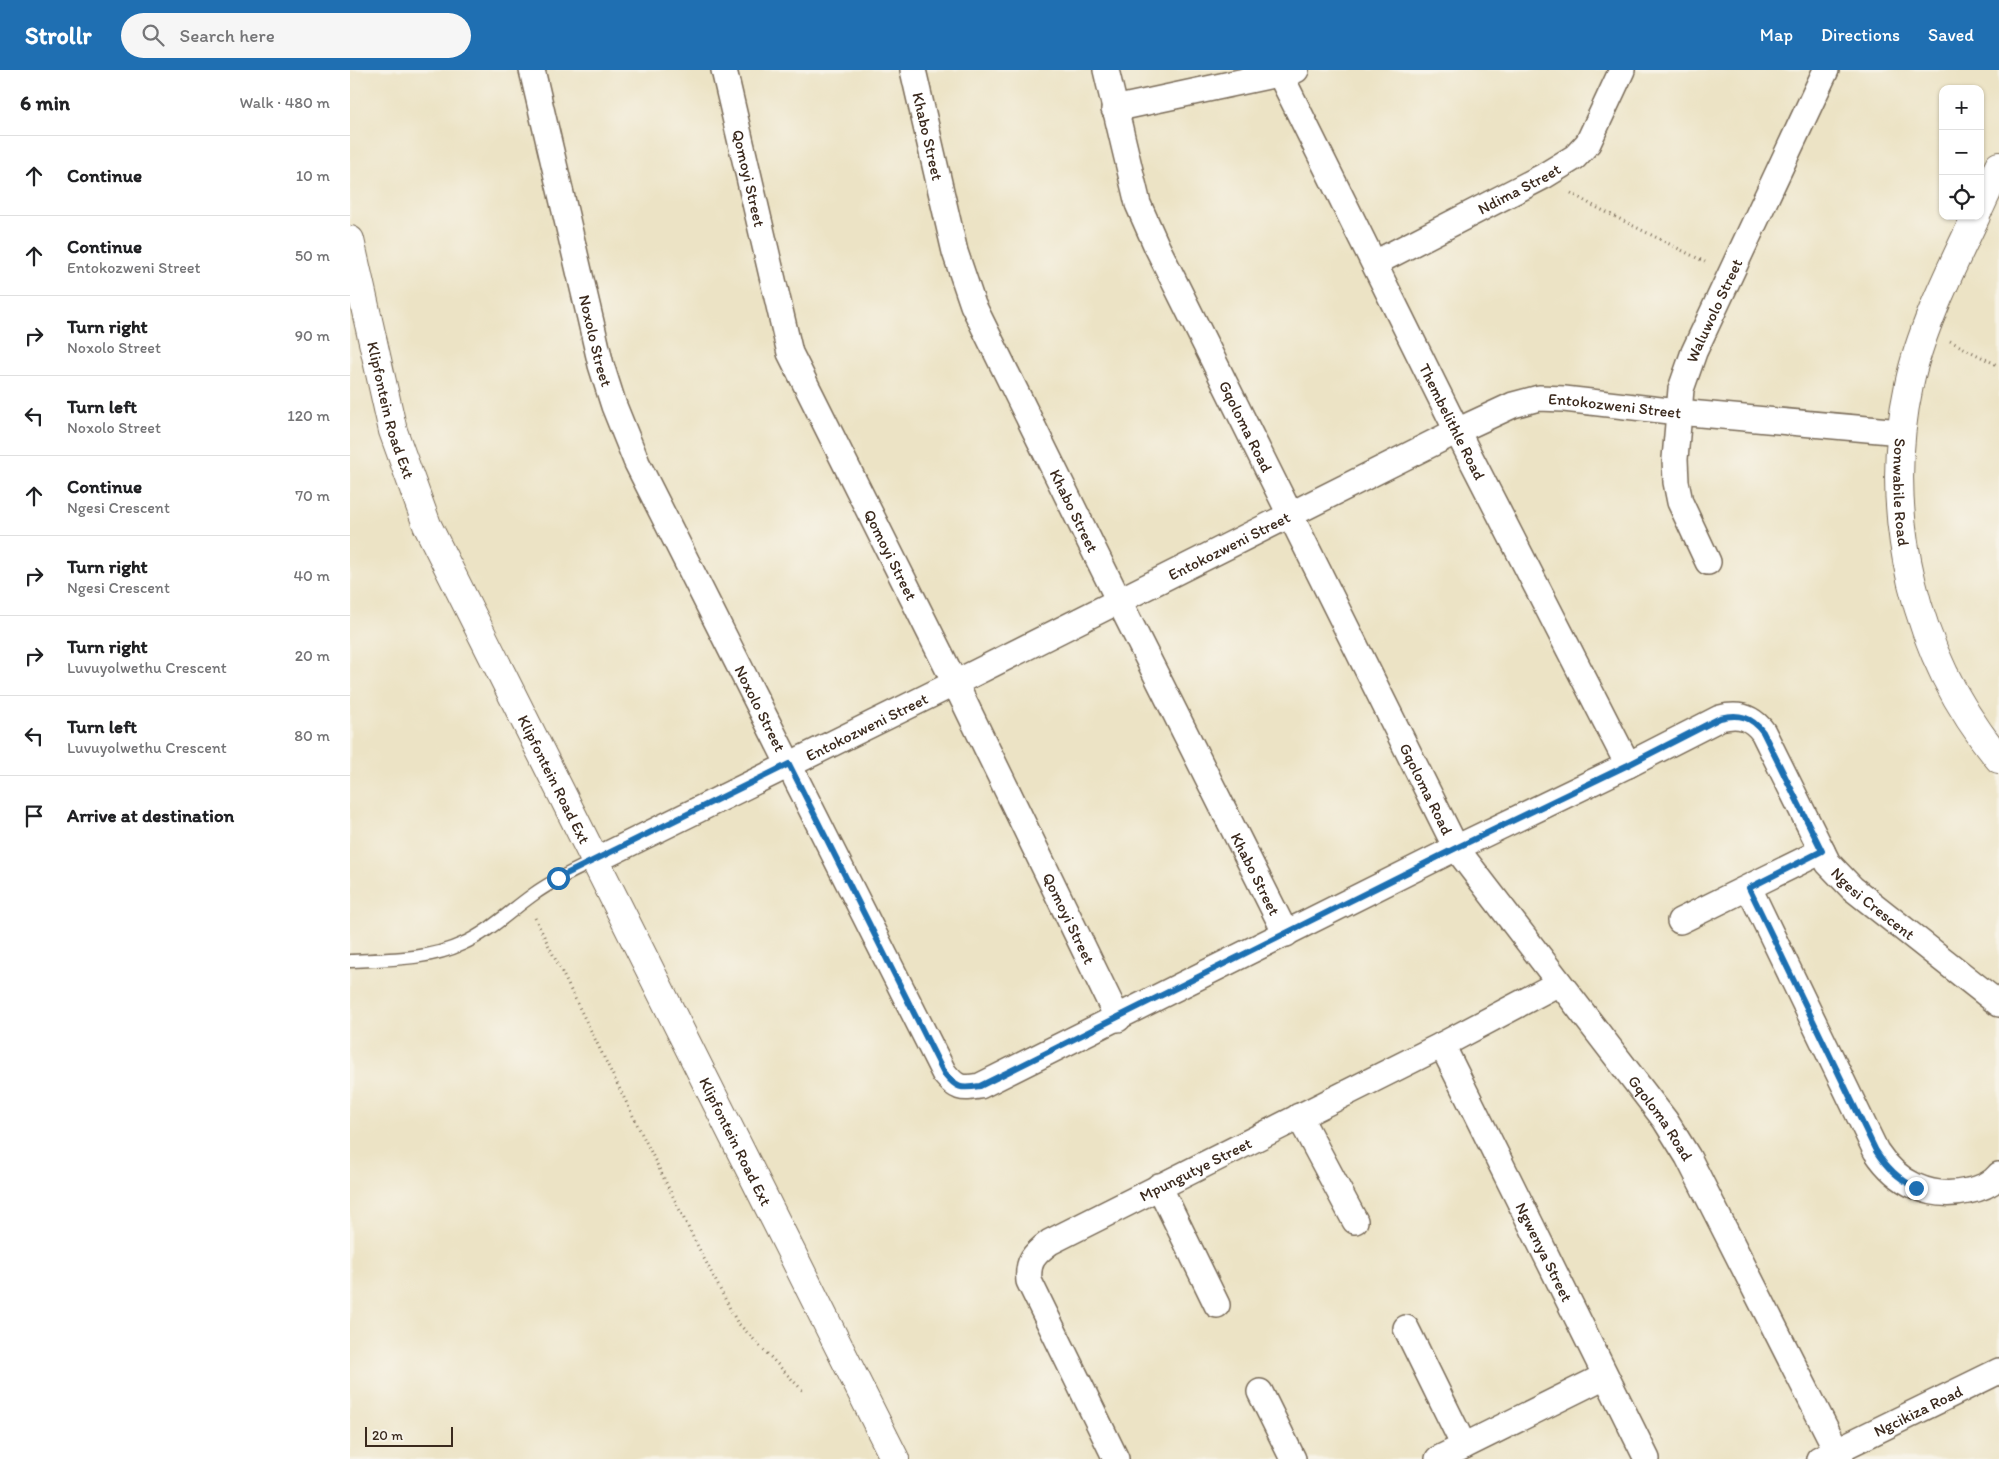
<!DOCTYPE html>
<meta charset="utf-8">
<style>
body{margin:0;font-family:Itim,sans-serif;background:#f6f6f6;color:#202124}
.controls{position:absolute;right:15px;top:15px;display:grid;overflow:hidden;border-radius:10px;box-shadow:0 1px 4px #0004}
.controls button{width:45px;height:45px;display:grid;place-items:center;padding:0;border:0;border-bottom:1px solid #e0e0e0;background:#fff;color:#202124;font:25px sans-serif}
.scale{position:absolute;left:15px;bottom:12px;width:88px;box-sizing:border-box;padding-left:5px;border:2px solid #3b2a1e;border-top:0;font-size:14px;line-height:18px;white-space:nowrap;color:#3b2a1e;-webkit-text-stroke:4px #f7f3e8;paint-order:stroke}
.stop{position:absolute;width:15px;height:15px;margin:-11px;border:4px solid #1f6fb2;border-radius:50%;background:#fff}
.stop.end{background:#1f6fb2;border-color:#fff;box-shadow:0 1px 5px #0008}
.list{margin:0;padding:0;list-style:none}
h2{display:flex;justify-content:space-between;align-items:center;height:65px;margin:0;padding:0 20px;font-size:21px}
h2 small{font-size:16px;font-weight:400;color:#757577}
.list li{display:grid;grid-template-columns:32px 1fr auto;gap:15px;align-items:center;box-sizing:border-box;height:80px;padding:0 20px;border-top:1px solid #e0e0e0}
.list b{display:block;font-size:19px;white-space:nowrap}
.list p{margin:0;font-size:16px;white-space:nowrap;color:#757577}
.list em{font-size:16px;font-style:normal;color:#757577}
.icon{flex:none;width:28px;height:28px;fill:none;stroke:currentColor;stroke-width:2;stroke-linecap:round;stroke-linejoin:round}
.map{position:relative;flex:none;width:1649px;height:1389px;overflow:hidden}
header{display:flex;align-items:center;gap:30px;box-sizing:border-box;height:70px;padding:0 25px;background:#1f6fb2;color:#fff}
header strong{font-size:24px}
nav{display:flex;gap:28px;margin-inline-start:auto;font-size:18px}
.search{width:350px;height:45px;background:#f6f6f6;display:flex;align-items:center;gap:12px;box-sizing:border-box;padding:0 18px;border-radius:28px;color:#757577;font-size:19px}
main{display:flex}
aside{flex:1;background:#fff}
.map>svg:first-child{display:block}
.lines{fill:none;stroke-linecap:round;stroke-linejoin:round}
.service-casing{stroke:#796b58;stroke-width:15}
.minor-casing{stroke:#796b58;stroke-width:28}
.tertiary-casing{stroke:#796b58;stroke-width:30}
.path{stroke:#796b58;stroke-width:3;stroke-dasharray:1 4;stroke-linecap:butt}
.service{stroke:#fff;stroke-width:12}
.minor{stroke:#fff;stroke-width:25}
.tertiary{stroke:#fff;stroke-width:28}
.route{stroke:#1f6fb2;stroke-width:6}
.labels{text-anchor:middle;stroke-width:4;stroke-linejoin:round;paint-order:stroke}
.street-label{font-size:16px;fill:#3b2a1e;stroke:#f7f3e8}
</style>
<header>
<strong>Strollr</strong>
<div class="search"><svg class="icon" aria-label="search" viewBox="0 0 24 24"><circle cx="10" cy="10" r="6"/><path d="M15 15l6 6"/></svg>Search here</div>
<nav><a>Map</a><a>Directions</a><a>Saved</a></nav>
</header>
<main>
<aside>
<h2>6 min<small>Walk · 480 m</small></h2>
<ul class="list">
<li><svg class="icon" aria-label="ahead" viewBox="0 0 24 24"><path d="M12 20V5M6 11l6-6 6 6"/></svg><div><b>Continue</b></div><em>10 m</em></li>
<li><svg class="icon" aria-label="ahead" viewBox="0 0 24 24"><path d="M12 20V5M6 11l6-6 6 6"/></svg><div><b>Continue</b><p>Entokozweni Street</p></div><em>50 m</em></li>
<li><svg class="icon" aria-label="right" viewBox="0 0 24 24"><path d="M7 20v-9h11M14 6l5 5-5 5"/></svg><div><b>Turn right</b><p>Noxolo Street</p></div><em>90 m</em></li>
<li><svg class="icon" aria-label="left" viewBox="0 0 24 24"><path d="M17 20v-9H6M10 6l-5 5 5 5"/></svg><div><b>Turn left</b><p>Noxolo Street</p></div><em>120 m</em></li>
<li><svg class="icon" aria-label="ahead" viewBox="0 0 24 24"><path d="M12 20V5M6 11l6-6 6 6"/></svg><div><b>Continue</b><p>Ngesi Crescent</p></div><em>70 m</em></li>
<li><svg class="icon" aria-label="right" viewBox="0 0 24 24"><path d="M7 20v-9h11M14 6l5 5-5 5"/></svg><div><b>Turn right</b><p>Ngesi Crescent</p></div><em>40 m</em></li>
<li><svg class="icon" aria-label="right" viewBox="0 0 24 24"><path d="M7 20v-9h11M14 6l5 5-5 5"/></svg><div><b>Turn right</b><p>Luvuyolwethu Crescent</p></div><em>20 m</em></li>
<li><svg class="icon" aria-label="left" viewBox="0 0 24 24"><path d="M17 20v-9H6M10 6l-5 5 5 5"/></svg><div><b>Turn left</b><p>Luvuyolwethu Crescent</p></div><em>80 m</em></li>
<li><svg class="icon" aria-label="arrive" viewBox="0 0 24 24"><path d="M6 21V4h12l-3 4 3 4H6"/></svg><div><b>Arrive at destination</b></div></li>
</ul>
</aside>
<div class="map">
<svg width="1649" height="1389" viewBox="0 0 1649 1389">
<rect width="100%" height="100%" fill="#f7f3e8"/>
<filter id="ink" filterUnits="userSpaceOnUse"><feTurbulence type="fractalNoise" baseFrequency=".02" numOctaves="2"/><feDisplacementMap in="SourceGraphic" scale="10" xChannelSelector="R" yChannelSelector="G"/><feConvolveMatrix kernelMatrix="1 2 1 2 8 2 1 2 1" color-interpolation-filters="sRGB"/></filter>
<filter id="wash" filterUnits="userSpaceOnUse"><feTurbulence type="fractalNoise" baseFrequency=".0096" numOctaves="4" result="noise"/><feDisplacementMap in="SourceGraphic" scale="20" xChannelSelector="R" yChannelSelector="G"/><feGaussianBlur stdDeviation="1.12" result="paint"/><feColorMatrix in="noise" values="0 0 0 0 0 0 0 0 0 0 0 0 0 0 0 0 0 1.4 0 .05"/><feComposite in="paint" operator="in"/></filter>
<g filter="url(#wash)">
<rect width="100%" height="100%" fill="#ece3c5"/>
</g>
<g filter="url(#ink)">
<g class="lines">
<defs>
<path id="service" d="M0,891c37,-2 78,-1 112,-17 27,-12 48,-33 72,-50 19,-14 40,-23 60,-33"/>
<g id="minor">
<path id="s1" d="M182,0l69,295 13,41 23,57 307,610c13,16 17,16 36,13l476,-238 172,-83 92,-47c19,-5 32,-1 43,14l65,131 24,25 147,116"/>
<path id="s2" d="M374,0l66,283 165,330 163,336"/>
<path id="s3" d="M563,0l42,182 18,53 146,296 167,333"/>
<path id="s4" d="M756,0l32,134 19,43 299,601 209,272 23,37 153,302"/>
<path id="s5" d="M930,4l177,357 171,334"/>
<path d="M764,39l182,-39"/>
<path id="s6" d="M1025,193l169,-87 31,-19 13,-14 34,-73"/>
<path id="s7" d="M1358,492l-28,-60 -4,-20 -1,-23 6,-70 13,-37 132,-282"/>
<path id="s8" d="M244,791l361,-178 502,-252 56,-26 26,-7 25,1 114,13 223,20"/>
<path d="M1399,818l127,263c21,32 54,49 92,40 11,-2 24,-7 31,-16"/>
<path d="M1330,851l142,-70"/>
<path id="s9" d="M1092,975l205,414"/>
<path d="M949,1046l56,105"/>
<path d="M809,1116l58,119"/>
<path d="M1056,1258l58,118"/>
<path d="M910,1322l33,67"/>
<path id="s10" d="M766,1389l-87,-178c-2,-20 5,-27 21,-39l392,-197 117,-62"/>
<path d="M1088,1389l167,-83"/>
<path id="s11" d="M1469,1389l180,-88"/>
</g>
<g id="tertiary">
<path d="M1630,137l19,-41"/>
<path id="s12" d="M1626,146c-24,51 -56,114 -67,169 -28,130 5,271 90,374"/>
<path id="s13" d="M0,170l43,191 34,94 468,934"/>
</g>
</defs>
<use href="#service" class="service-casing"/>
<use href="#minor" class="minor-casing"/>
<use href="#tertiary" class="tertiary-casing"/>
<g class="path">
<path d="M1221,123l19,11 115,58"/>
<path d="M1600,271l49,25"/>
<path d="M185,848l158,319 44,85 67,70"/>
</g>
<use href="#service" class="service"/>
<use href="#minor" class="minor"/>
<use href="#tertiary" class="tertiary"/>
</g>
</g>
<g class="lines" filter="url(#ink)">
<path class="route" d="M208,808l231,-114 155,309c13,16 17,16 36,13l476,-238 172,-83 92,-47c19,-5 32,-1 43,14l59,119 -73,37 127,263c11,17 22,27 40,37"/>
</g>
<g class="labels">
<g class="street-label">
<text dy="6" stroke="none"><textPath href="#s3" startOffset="68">Khabo Street</textPath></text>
<text dy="6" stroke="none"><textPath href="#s2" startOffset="111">Qomoyi Street</textPath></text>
<text dy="6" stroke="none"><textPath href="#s6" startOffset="162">Ndima Street</textPath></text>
<text dy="6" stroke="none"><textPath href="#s7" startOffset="265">Waluwolo Street</textPath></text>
<text dy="6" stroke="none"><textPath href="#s1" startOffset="278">Noxolo Street</textPath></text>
<text dy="6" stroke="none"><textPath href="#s8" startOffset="1129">Entokozweni Street</textPath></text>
<text dy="6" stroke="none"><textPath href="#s13" startOffset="175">Klipfontein Road Ext</textPath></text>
<text dy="6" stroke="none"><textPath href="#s5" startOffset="388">Thembelithle Road</textPath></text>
<text dy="6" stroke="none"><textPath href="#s4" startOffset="385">Gqoloma Road</textPath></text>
<text dy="6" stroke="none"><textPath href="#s12" startOffset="290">Sonwabile Road</textPath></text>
<text dy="6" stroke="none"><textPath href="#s3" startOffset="472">Khabo Street</textPath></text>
<text dy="6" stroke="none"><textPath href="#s8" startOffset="709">Entokozweni Street</textPath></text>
<text dy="6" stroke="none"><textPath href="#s2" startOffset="516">Qomoyi Street</textPath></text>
<text dy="6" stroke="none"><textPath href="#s1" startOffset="682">Noxolo Street</textPath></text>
<text dy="6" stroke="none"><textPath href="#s8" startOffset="304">Entokozweni Street</textPath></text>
<text dy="6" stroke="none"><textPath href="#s13" startOffset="580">Klipfontein Road Ext</textPath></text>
<text dy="6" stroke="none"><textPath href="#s4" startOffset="790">Gqoloma Road</textPath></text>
<text dy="6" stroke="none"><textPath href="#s3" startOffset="878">Khabo Street</textPath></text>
<text dy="6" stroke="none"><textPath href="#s1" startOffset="2214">Ngesi Crescent</textPath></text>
<text dy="6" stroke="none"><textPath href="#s2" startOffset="921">Qomoyi Street</textPath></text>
<text dy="6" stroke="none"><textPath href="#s4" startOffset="1195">Gqoloma Road</textPath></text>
<text dy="6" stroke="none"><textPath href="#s13" startOffset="985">Klipfontein Road Ext</textPath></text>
<text dy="6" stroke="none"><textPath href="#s10" startOffset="408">Mpungutye Street</textPath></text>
<text dy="6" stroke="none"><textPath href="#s9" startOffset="231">Ngwenya Street</textPath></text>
<text dy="6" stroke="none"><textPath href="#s11" startOffset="110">Ngcikiza Road</textPath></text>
</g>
</g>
</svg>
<div class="controls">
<button>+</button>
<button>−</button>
<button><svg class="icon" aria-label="locate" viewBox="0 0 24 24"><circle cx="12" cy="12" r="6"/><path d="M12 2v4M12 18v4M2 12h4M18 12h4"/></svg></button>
</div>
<div class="scale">20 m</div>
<div class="stop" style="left:208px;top:808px"></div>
<div class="stop end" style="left:1566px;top:1118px"></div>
</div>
</main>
